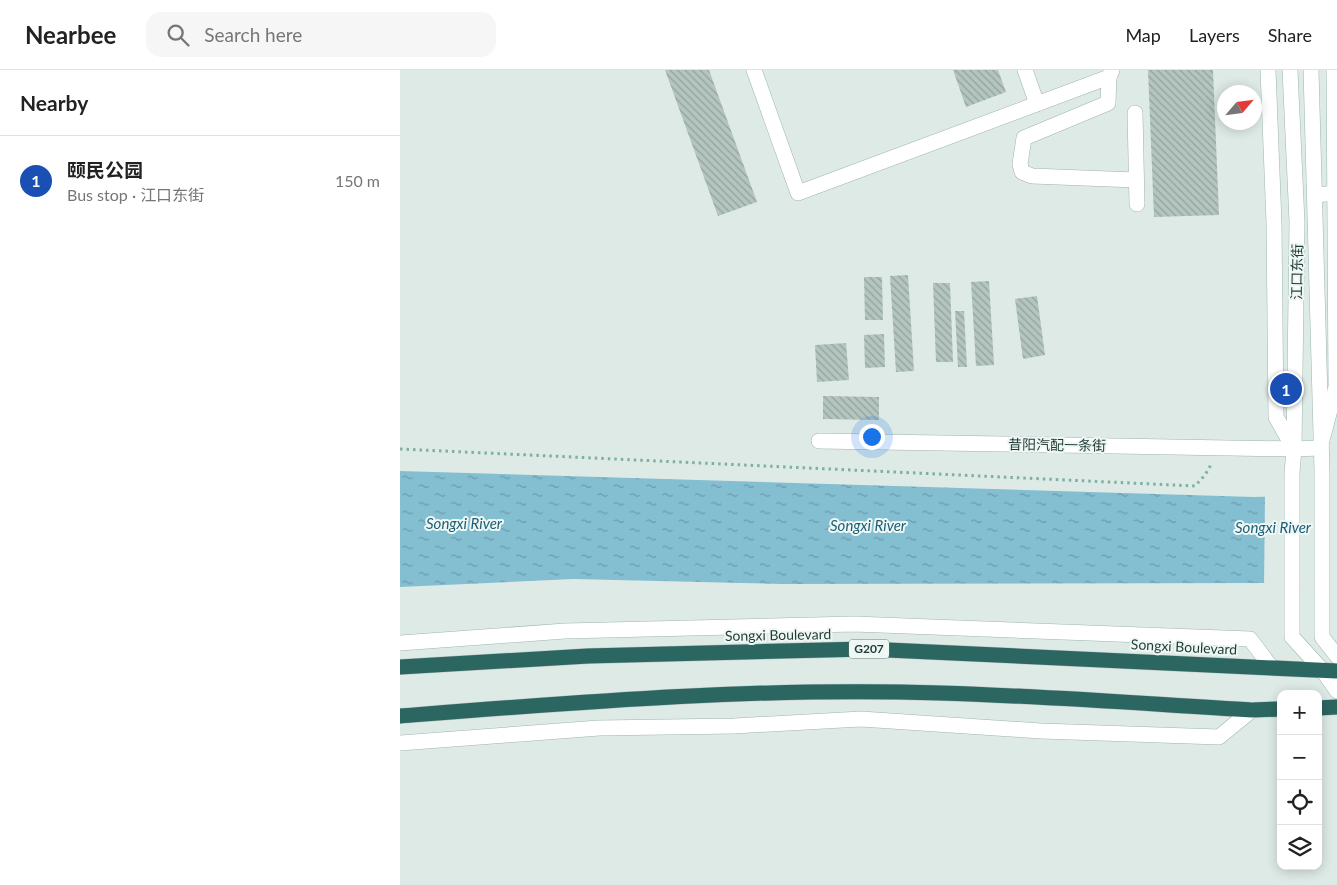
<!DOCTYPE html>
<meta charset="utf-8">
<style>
body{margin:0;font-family:Lato,"Noto Sans SC",sans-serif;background:#f6f6f6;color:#222}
.controls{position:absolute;right:15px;bottom:15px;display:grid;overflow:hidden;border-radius:10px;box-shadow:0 2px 12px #0003}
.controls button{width:45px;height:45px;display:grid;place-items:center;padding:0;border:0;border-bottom:1px solid #e0e0e0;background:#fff;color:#222;font:25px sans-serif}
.compass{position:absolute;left:817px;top:15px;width:45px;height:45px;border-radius:50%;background:#fff;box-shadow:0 2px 12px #0003;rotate:62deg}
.you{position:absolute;left:471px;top:366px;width:18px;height:18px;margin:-12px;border:4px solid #fff;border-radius:50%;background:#1a73e8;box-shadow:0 0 0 8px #1a73e833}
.badge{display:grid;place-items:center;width:32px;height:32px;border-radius:50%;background:#b45309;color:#fff;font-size:16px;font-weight:700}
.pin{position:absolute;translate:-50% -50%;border:2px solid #fff;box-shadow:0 1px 5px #0006}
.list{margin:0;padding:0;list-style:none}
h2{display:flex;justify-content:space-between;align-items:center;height:65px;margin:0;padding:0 20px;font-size:21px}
h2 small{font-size:16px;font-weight:400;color:#767676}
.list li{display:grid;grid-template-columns:32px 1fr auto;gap:15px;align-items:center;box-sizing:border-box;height:90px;padding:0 20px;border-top:1px solid #e0e0e0}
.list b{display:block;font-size:19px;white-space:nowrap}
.list p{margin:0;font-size:16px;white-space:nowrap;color:#767676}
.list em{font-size:16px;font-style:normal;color:#767676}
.icon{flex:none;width:28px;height:28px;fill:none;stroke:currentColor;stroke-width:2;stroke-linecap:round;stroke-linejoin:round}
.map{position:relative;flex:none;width:937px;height:815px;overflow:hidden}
header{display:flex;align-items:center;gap:30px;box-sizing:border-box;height:70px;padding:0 25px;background:#fff;border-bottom:1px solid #e0e0e0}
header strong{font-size:24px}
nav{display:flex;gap:28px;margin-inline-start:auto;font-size:18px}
.search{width:350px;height:45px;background:#f6f6f6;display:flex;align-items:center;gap:12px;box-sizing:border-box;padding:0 18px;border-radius:15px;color:#767676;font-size:19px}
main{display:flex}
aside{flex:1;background:#fff}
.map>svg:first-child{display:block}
.water{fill:url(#water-ripples)}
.pier{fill:#deeae6}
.building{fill:url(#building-back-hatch)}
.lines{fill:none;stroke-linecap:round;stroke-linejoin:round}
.street-casing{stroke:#a1b2ae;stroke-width:16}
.secondary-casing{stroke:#9db6b0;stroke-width:16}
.highway-casing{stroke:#bcc4c3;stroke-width:16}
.path{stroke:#7eafa4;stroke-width:3;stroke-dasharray:2.5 4;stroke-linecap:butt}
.street{stroke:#fff;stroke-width:15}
.secondary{stroke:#fff;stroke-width:15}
.highway{stroke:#2b6760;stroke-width:15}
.labels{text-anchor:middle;stroke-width:4;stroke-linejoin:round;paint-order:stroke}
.shield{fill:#eff7f4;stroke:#5d736f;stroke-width:1}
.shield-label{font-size:12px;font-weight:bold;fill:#1f3a36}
.street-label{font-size:14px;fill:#1f3a36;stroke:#eff7f4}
.water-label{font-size:15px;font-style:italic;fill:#195d76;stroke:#eff7f4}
</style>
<header>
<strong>Nearbee</strong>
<div class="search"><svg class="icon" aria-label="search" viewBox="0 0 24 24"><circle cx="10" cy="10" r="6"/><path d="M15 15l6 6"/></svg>Search here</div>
<nav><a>Map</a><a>Layers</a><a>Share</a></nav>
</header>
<main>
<aside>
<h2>Nearby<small></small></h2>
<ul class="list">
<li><span class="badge" style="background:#1a4fb4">1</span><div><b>颐民公园</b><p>Bus stop · 江口东街</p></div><em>150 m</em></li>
</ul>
</aside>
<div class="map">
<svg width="937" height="815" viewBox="0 0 937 815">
<defs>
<pattern id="water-ripples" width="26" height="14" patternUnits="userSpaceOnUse" patternTransform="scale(1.25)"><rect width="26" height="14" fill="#84bed1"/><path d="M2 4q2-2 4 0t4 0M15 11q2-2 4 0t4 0" fill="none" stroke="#6b9baa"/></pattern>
<pattern id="building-back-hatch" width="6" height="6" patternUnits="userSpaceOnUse" patternTransform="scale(1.25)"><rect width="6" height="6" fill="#b4c5bf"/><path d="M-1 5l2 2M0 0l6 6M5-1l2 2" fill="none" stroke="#92a19c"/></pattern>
</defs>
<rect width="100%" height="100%" fill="#deeae6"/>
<path class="water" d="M0,401l854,26 83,-2v88l-555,1 -209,-5 -173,8z"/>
<path class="pier" d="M937,423v93l-73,1 1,-92z"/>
<g class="building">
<path d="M265,0h44l48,132 -39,14z"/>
<path d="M553,0h45l8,22 -40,15z"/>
<path d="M748,0h65l6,145 -65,2z"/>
<path d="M508,205l6,96 -18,1 -6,-96z"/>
<path d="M464,207h18l1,43h-18z"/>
<path d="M589,211l5,84 -18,1 -5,-84z"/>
<path d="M533,213h17l3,79h-17z"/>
<path d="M637,226l8,59 -22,4 -8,-60z"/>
<path d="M555,241h9l3,56h-9z"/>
<path d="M484,264l1,33 -20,1 -1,-33z"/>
<path d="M446,273l3,37 -32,2 -2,-37z"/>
<path d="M423,326l56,1v23l-56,-1z"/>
</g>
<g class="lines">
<defs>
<g id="street">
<path d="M354,0l44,123 311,-116 3,-7"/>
<path d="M625,0l12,34"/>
<path d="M709,7l-1,26 -84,35 -4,26 2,8 10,4 104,4"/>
<path d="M735,43l2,91"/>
<path d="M915,125l22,-2"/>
<path d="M419,371l475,8"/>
</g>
<g id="secondary">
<path d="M868,0l6,153 2,194 18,32 26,-1 16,-61 -2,-317"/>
<path d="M890,0l7,152 -3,227 -2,24v164l31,34 14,20"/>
<path d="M911,0l11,401v166l15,19"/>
<path d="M0,573l165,-12 289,-7 396,15 21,28"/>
<path d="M0,673l199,-15 135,-2 127,-7 180,12 178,6 33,-27"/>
</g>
<g id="highway">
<path d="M0,597l188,-11 278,-7 471,22"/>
<path d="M918,638l19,-1"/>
<path d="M0,646c179,-14 360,-29 540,-23 104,3 208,11 312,17l29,-1"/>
</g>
</defs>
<use href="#street" class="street-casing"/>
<use href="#secondary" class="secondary-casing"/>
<use href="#highway" class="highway-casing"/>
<path class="path" d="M0,379l795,37 10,-11 7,-12"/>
<use href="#street" class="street"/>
<use href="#secondary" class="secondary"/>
<use href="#highway" class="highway"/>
</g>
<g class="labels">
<rect class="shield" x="449" y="569.5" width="40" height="19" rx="4"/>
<g class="shield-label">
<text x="469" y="583">G207</text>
</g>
<g class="street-label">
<text transform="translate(897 202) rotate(-89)" y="5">江口东街</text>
<text transform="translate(657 375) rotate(1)" y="5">昔阳汽配一条街</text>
<text transform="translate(378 565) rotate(-1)" y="5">Songxi Boulevard</text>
<text transform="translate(784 577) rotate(3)" y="5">Songxi Boulevard</text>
</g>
<g class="water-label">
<text x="64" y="459">Songxi River</text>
<text x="468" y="461">Songxi River</text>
<text x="873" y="463">Songxi River</text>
</g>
</g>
</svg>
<div class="controls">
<button>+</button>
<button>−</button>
<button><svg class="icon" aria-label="locate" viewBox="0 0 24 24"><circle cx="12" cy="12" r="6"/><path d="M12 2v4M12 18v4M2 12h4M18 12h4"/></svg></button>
<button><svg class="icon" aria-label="layers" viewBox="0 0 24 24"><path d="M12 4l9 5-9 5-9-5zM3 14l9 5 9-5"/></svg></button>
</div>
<svg class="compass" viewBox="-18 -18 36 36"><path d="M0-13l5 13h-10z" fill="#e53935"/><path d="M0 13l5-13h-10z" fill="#767676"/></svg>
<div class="you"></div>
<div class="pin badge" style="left:886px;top:319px;background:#1a4fb4">1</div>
</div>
</main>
